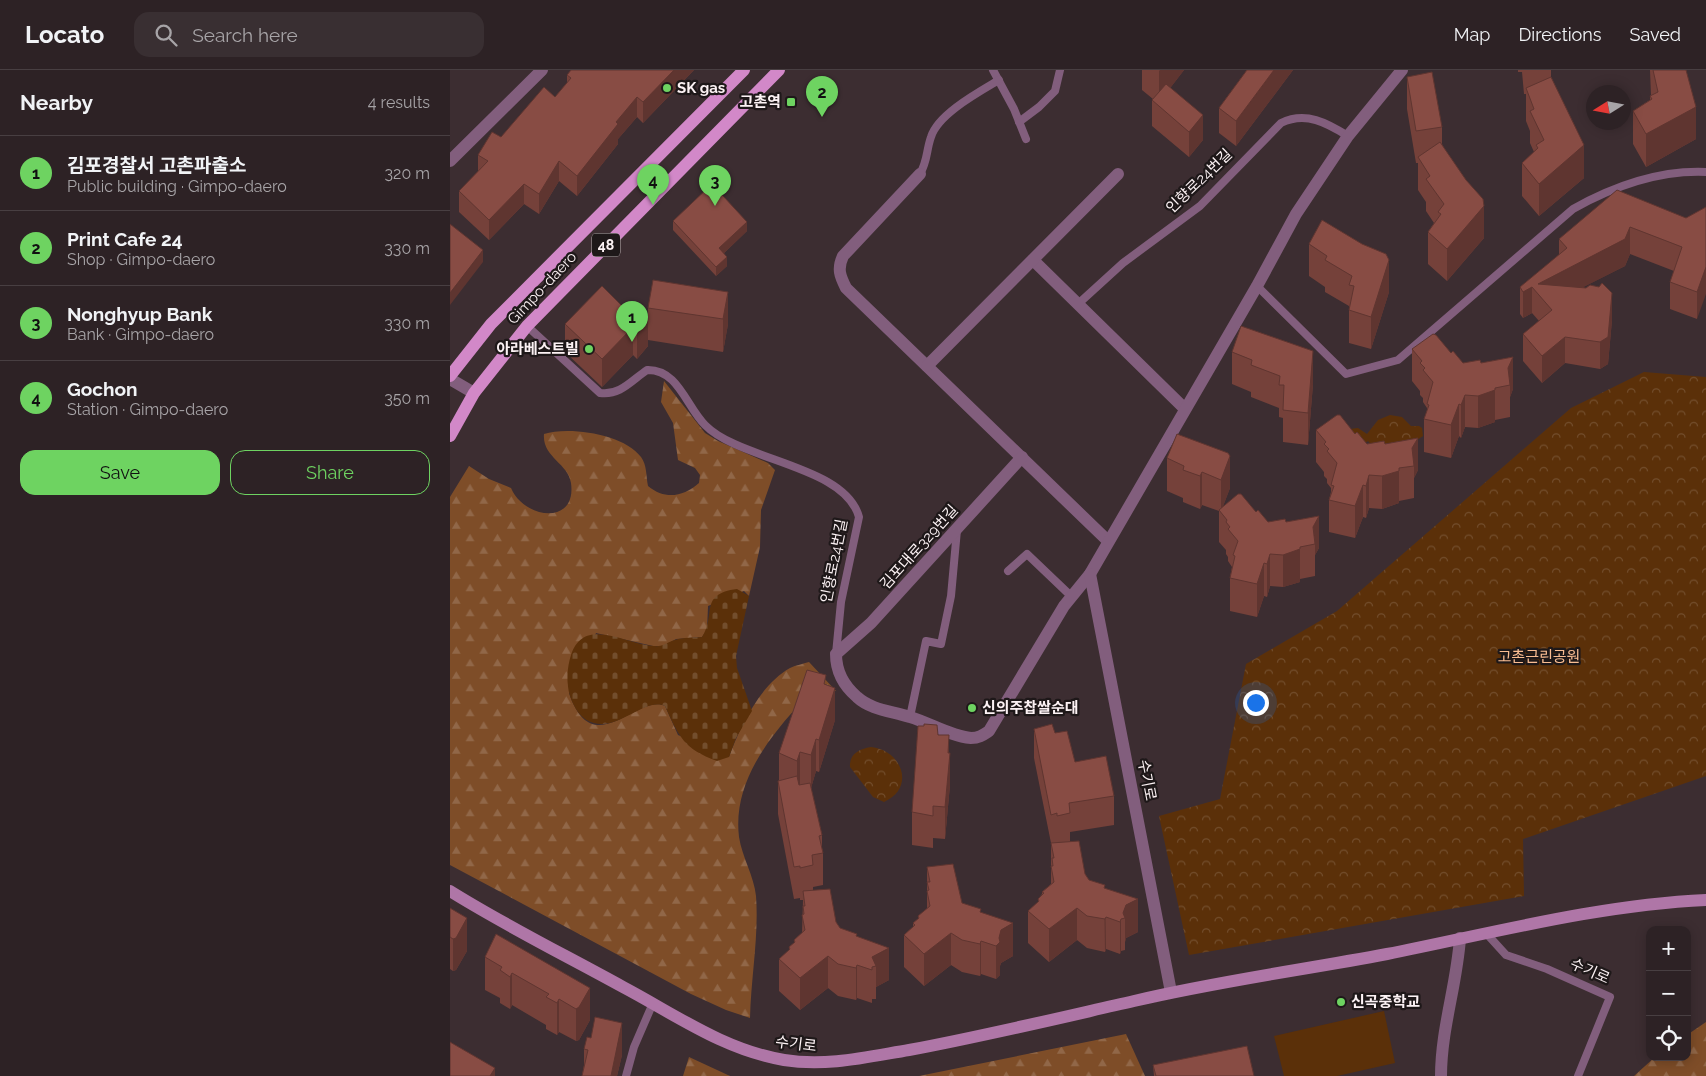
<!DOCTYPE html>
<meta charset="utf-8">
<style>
body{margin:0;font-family:Raleway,"Noto Sans KR",sans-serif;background:#392f32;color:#f1f3f6}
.controls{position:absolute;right:15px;bottom:15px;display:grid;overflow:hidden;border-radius:10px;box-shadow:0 2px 12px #0003}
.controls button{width:45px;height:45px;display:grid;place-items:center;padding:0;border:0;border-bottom:1px solid #483f42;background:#2d2225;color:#f1f3f6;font:25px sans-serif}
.compass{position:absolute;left:1136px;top:15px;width:45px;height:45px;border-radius:50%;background:#2d2225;box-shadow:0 2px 12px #0003;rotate:259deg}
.you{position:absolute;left:805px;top:632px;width:18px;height:18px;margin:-12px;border:4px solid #fff;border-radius:50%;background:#1a73e8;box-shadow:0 0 0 8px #1a73e833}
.badge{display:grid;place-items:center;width:32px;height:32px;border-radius:50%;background:#6ed361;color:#111;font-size:16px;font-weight:700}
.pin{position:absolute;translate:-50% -41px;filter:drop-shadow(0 1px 2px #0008)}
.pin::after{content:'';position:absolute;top:26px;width:18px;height:15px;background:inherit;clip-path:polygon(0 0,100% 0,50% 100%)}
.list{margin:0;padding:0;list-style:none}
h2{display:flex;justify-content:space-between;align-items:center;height:65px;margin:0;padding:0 20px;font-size:21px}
h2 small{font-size:16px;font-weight:400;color:#a7a4a7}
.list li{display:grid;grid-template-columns:32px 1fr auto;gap:15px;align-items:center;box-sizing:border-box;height:75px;padding:0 20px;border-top:1px solid #483f42}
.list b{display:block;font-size:19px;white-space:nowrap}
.list p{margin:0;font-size:16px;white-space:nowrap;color:#a7a4a7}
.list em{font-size:16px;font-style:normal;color:#a7a4a7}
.actions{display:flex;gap:10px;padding:15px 20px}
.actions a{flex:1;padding:11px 0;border:1px solid #6ed361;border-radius:15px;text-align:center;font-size:18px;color:#6ed361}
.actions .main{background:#6ed361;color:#111}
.icon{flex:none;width:28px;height:28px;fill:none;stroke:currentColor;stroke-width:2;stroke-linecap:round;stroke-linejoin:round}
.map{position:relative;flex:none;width:1256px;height:1006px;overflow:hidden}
header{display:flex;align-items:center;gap:30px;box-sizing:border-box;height:70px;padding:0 25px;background:#2d2225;border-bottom:1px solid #483f42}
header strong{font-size:24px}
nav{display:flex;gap:28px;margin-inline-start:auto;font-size:18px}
.search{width:350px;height:45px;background:#392f32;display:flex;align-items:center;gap:12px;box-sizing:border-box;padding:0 18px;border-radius:15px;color:#a7a4a7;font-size:19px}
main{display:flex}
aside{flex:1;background:#2d2225}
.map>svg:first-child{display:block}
.green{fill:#5b3009}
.forest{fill:url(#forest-firs)}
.cemetery{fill:url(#cemetery-stones)}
.park{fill:url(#park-crowns)}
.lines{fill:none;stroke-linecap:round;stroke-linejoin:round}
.lane{stroke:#825e7d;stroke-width:8}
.street{stroke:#825e7d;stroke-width:12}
.secondary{stroke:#af76a7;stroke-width:12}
.primary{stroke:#d288c8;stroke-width:12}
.wall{fill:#75413a}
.shaded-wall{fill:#5f3530}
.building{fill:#884c44;stroke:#5f3530}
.poi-dot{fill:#6ed361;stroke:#1e1819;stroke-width:2}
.labels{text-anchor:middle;stroke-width:4.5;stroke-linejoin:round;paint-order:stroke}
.shield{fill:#1e1819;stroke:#b9b1b2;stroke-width:1}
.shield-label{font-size:14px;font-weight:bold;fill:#fcf2f4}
.poi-label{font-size:15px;font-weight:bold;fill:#fcf2f4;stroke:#1e1819;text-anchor:start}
.street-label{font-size:15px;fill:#fcf2f4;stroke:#1e1819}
.park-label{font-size:15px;fill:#fabd92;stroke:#1e1819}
</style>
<header>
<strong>Locato</strong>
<div class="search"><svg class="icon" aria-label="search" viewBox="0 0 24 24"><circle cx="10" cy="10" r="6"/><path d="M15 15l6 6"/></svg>Search here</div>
<nav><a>Map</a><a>Directions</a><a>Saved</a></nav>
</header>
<main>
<aside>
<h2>Nearby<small>4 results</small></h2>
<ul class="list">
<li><span class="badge">1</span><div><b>김포경찰서 고촌파출소</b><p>Public building · Gimpo-daero</p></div><em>320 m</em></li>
<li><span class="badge">2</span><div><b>Print Cafe 24</b><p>Shop · Gimpo-daero</p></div><em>330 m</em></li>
<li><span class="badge">3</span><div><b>Nonghyup Bank</b><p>Bank · Gimpo-daero</p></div><em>330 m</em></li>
<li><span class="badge">4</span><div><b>Gochon</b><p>Station · Gimpo-daero</p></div><em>350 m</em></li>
</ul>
<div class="actions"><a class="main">Save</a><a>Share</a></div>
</aside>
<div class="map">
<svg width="1256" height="1006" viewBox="0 0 1256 1006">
<defs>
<pattern id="forest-firs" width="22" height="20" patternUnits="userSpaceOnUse" patternTransform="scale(1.25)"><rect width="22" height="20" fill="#7e4d28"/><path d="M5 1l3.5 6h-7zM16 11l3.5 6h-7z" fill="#916748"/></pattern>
<pattern id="cemetery-stones" width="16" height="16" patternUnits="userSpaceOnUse" patternTransform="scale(1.25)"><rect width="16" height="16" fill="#5b3009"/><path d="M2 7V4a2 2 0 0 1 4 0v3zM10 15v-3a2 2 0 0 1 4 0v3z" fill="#734e2d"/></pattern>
<pattern id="park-crowns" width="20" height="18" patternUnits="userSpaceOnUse" patternTransform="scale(1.25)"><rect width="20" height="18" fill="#5b3009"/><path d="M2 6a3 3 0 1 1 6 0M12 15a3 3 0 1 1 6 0" fill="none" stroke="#734e2d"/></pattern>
</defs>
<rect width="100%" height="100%" fill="#3c2d31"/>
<path class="green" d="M934,941l11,52 -58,13h-53l-10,-40z"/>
<g class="forest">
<path d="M214,311l41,52 13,8 50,22 7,7 -14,40 -1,37 -11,49 -5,-5 -36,15 -1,24 -5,7 -26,2 -12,7h-11l-57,-13 -27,60c24,71 68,0 96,13l13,29 51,22c11,-31 32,-73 61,-89 6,-3 13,-4 19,-6l27,29 -25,1c-37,39 -79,87 -72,145 3,20 15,39 17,59 3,40 -5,81 -6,122l-24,-8 -35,-16 -241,-129v-368l19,-31 20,13 22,9c13,31 66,38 60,-5 -3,-20 -29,-26 -27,-49 25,-8 80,0 97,23 6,8 5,19 7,29 17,14 35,11 51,-3l1,-8 -5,-7 -17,-8 -5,-37 -12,-21z"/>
<path d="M1256,952v54h-72l21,-19h32v-22z"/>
<path d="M676,964l19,42h-226z"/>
<path d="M239,987l41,19h-47z"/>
</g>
<path class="cemetery" d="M287,519l12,7 -13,60 1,12 15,43 -16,27 -7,19 -12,4c-33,-12 -38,-24 -52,-55 -20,-9 -45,24 -71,17 -13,-3 -20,-15 -24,-27 -4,-13 -3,-29 1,-41 13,-40 56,-10 83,-9 9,1 13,-4 21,-6 8,-3 19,-2 27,-3 15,-22 -4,-43 35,-48z"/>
<g class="park">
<path d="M1194,302l62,5v399l-183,63 1,57 -335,59 -30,-139 61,-17 26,-135 91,-53 234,-203z"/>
<path d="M940,345l12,2 9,9h8l3,2 1,8 -6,4 -42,10 -7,-9 -8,6 -10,-18 8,-1 9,6 11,-14z"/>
<path d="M421,677c31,3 45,41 13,55l-11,-5 -23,-30c-1,-13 9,-18 21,-20z"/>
</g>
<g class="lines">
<g class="lane">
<path d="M543,0l21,39 12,30"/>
<path d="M569,52l20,-15 16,-16 5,-21"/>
<path d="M470,104c8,-14 6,-23 11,-37 7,-23 48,-45 68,-57"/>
<path d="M807,216l89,88 52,-14 175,-151c41,-23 86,-39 133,-37"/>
<path d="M628,234l45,-41 77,-57 81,-83c25,-12 46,0 67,13"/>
<path d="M77,256l73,67c20,3 32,-13 47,-23 31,-1 39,36 58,55 35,36 140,40 154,92l-18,85 -5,52"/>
<path d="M558,501l19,-17 44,42"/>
<path d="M460,647l16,-76 15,3 10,-48 6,-66"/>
<path d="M1036,863l20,22 41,14 63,28 -32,79"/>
<path d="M176,1006l8,-29 19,-44"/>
</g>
<g class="street">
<path d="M0,91l92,-91"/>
<path d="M470,104l-77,82c-6,13 -3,20 3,32l262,253"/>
<path d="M583,190l152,149"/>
<path d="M477,296l191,-192"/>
<path d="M0,309l24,14"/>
<path d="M572,387l-151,166 -35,31c0,17 7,31 21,43 14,13 35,14 53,20 20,6 40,19 61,21 8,0 12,-3 18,-7l75,-125 26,-32 167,-288 39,-72 52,-78 54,-66"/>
<path d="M640,504l81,418"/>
<path d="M991,1006c0,-47 16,-92 19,-138"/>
</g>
<path class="secondary" d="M0,821c56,35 115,64 173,96 53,28 101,63 161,73 42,7 83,-3 125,-10 75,-14 150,-32 225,-49 84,-20 169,-31 253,-47 106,-21 211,-49 319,-54"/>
<g class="primary">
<path d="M0,306l41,-52 253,-254"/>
<path d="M0,366l24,-43 53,-67 252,-256"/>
</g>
</g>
<g class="wall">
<path d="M244,0l-51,53 -6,-6 -19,22v5l-41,52 -18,-15 -20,33 -15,-10 -35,36 -30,-28v-21l19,-19v-17l77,-58 12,-14v-8z"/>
<path d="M692,0h42l-14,18 33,52 -14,17 -37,-31v-26l1,-1 -11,-9z"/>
<path d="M797,0h46l-57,76 -17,-13v-25z"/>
<path d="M1068,0h33v8l33,100 -45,38 -17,-20v-33l12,-11 -4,-9v-12l-4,-10v-27h-2l-2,-22h-4z"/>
<path d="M1200,0h36l10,69 -50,28 -13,-23v-33l17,-11v-4h1z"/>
<path d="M957,7l35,50v17l42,94 -37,43 -19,-17v-32l6,-9 -8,-12v-9l-8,-12v-27h-2l-9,-54z"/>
<path d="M1256,137l-9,112 -27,-10v-27l4,-11 -44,-17 -5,12 -42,21 29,33 -4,44 -8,5 -35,-6 -23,20 -19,-22v-27l16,-13 -7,-8 -9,5 -3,-4v-27l39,-32v-16l127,-21z"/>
<path d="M223,151l74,10 -23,22 3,13 -11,10 -43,-46z"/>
<path d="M859,174l80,48 -18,57 -22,-6v-37l-24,-14v-5l-16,-11z"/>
<path d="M278,222v32l-5,28 -75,-12v-32z"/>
<path d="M174,238l24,38 -11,13 -4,-4 -31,32 -37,-35v-28z"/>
<path d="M962,279l39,4 12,10h18l32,-6v32l-3,8v20l-15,3v2l-17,6 -13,-1 -4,11 -2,-2 -8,22 -27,-6v-33l3,-8v-3l-4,-6v-4l-3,-3v-4l-8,-10z"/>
<path d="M782,282l81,32 -5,61 -25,-3v-24l-4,-1v-9l-28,-11v-5l-19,-8z"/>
<path d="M866,360l39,4 12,10h18l33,-6v32l-4,8v20l-15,3v2l-17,6 -13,-1 -3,10 -3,-1 -8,21 -26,-6v-32l2,-8v-4l-4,-5v-4l-3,-3v-4l-8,-10z"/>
<path d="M727,364l53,54 -7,18 33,6 12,10h18l33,-6v32l-4,7v21l-15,3v3l-17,5 -13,-1 -3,11 -3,-1 -7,21 -27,-6v-33l2,-11 -4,-6v-4l-2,-3v-4l-7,-8v-31l-17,-6 -2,4 -17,-7v-4l-16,-7v-33z"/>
<path d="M385,650l-16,52 -3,-1 -5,17 11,47v13l1,5v32l-10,2v3l27,38 17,9 32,43 -13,7v12h-4v4l-15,-5 -1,2 -18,-4 -10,-8 -28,22 -21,-19v-32l10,-8v-4l5,-4v-3l8,-7 1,-33h-3v-2l-6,1 -16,-85v-33h1v-28z"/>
<path d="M474,656l14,9 11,18 1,32 -5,54 -12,-1v10l-21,-3v-33z"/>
<path d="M584,659l21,4 20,29 39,34v29l-44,7v10l15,32 4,6 16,9 33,43 -12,6 -1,4v8l-4,1 -1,3 -14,-5 -1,3 -18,-4 -10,-8 -28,22 -21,-19v-32l10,-9v-3l4,-5v-2l9,-8v-41l-17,-85z"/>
<path d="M477,797l35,36 19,10 32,43 -12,7 -1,3v9l-4,4 -15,-5 -1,2 -18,-4 -11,-7 -27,21 -20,-19v-32l9,-8v-4l5,-4v-3l9,-7z"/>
<path d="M0,838l17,43 -11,19 -3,1 -3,-2z"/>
<path d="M46,864l94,86 -11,20 -3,1 -17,-9 -2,3 -11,-6v-4l-34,-20 -2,4 -10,-6v-5l-15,-8v-33z"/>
<path d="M141,968l31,17 -5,21h-35l2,-11v-16z"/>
<path d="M703,995l101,11h-100z"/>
</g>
<g class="shaded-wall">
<path d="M224,0h20l-51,53v-21z"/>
<path d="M710,0h24l-25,33v-32z"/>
<path d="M824,0h19l-57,76v-25z"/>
<path d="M187,27v20l-19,22v5l-41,52v-20l39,-54z"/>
<path d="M1246,37v32l-50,28v-33z"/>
<path d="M753,45v25l-14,17v-25z"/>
<path d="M1134,75v33l-45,38v-32z"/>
<path d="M109,91v20l-20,33v-20z"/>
<path d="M74,114v20l-35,36v-20z"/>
<path d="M1034,136v32l-37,43v-32z"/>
<path d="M297,152v9l-28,27v-10z"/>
<path d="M1180,157v27l-5,12 -77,39 -10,-21z"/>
<path d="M33,180v12l-33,43v-12z"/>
<path d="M277,187v9l-11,10v-9z"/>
<path d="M939,190v32l-18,57v-32z"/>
<path d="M1256,197v27l-9,25v-27z"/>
<path d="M1082,217v26l-9,5v-26z"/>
<path d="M278,222v32l-5,28v-33z"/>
<path d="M1162,223v27l-4,44 -8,5v-27z"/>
<path d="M198,248v28l-11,13v-28z"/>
<path d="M183,257v28l-31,32v-28z"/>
<path d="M1115,267v26l-23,20v-27z"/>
<path d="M863,281v33l-5,61v-32z"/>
<path d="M1063,287v32l-3,8v-12l-2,-17z"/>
<path d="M1045,320v32l-17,6v-32z"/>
<path d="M1015,325v32l-4,11v-33z"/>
<path d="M1009,334v32l-8,22v-33z"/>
<path d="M968,368v32l-4,8v-12l-2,-18z"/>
<path d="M780,386v32l-9,24v-32z"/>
<path d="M949,401v32l-17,6v-33z"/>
<path d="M752,402v33l-2,4v-33z"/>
<path d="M919,405v33l-3,10v-32z"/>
<path d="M913,415v32l-8,21v-32z"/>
<path d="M869,446v32l-4,7v-11l-2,-17z"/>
<path d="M850,479v33l-17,5v-32z"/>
<path d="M820,484v32l-3,11v-33z"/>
<path d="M814,493v33l-7,21v-33z"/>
<path d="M385,618v32l-16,52v-32z"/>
<path d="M499,665v29l1,-11v32l-5,54v-32z"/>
<path d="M366,669v32l-5,17v-33z"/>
<path d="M350,682v32l-3,10v-33z"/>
<path d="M655,815l1,64 -1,3 -1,-64z"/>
<path d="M688,829v33l-12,6 -1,4v-24l-2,-5 3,-8z"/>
<path d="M627,838v32l-28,22v-33z"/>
<path d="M17,848v33l-11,19 -3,1v-32z"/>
<path d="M671,849v32l-1,3v-32z"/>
<path d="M563,853v33l-12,7 -1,3v9l-4,4v-33l5,-16z"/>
<path d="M501,863v32l-27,21v-32z"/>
<path d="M407,864v64l-1,2v-64z"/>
<path d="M531,871v33l-1,2v-32z"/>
<path d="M439,878v32l-13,7v-21l-4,1v36v-46z"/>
<path d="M378,886v32l-28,22v-32z"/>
<path d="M62,903v32l-2,4v-32z"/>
<path d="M140,918v32l-11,20 -3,1v-32z"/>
<path d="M109,929v33l-2,3v-32z"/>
<path d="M172,953v32l-5,21h-6z"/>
<path d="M45,998v8h-5z"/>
</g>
<g class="building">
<path d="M121,0h103l-31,32 -6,-5 -21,25 2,2 -41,52 -18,-15 -20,33 -15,-10 -35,36 -30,-29 29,-30 -10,-6 14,-23 9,5 43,-50 11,10 16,-19 -4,-3z"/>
<path d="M797,0h27l-38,51 -17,-13z"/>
<path d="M1203,0h33l10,37 -50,27 -13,-23 19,-12 -2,-3 8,-4z"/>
<path d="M982,2l10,55 -26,4 -9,-54z"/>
<path d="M1101,7l33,68 -45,39 -17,-21 16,-15 -2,-3 8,-5 -14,-29 4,-2 -8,-21z"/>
<path d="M716,14l37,31 -14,17 -37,-32z"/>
<path d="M990,72l26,38 17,19 1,7 -37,43 -19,-17 13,-18 -3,-2 6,-8 -18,-25 4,-3 -12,-19z"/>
<path d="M262,114l35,38 -28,26 8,9 -11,10 -43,-46z"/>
<path d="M1167,120l69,28 20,-11v60l-9,25 -27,-10 12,-35 -52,-20 -5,12 -87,45 48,4 4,-3 9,2 3,-4 10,10 -4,44 -8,5 -35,-5 -23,19 -19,-22 29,-24 -20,-23 -9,5 -3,-5 47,-39 -8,-9z"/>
<path d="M872,150l40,24 24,10 3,6 -18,57 -22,-7 5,-24 -5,-1 3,-9 -27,-16 2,-4 -18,-12z"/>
<path d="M0,154l33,26 -33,43z"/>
<path d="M203,210l75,12 -5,27 -75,-11z"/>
<path d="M152,216l22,22 6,-6 18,16 -11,13 -4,-4 -31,32 -37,-35z"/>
<path d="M791,256l72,25 -5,62 -25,-3 1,-25h-5l1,-9 -29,-11 1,-5 -20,-8z"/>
<path d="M983,264l3,1 15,18 2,-2 10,12 17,-3 1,3 32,-6 -5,11 2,17 -15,3v2l-17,6 -13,-1 -4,10 -2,-1 -8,21 -27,-6 5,-14 -2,-1 6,-22 -10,-12 2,-2 -5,-5 2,-2 -10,-12z"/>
<path d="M887,345h3l15,19 2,-2 10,12 17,-3 1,3 33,-6 -6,10 2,18 -15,2v3l-17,5 -13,-1 -3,11 -3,-1 -8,21 -26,-6 5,-14 -3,-1 6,-22 -10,-12 2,-2 -5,-5 2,-2 -10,-12z"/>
<path d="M727,364l51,19 2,3 -9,24 -19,-8 -2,4 -17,-6 1,-4 -17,-8z"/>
<path d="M788,424h3l15,18 2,-2 10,12 17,-3 1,3 33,-6 -6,11 2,17 -15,3v2l-17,6 -13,-1 -3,10 -3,-1 -7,21 -27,-6 5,-22 -2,-1 5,-14 -10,-12 2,-2 -4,-5 1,-2 -8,-10z"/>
<path d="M357,600l19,5 -2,9 11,4 -16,52 -3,-1 -5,16 -11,-3 -3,9 -18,-8z"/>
<path d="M474,654l13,1 1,10h11l-1,18h2l-5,54 -12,-1v10l-21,-4 6,-86h6z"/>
<path d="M602,654l3,9 12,-2 8,31 31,-6 8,40 -45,7 1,10 -13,3v-3l-6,2 -17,-86z"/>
<path d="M347,706l2,9 11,-2 12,52 -3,1 4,17 -11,2 1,10 -13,3v-2l-6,1 -16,-86z"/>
<path d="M629,771l6,33 4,6 16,5 -1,3 34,11 -12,6 -3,8 2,5 -4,1 -1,3 -14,-5 -1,2 -18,-3 -10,-8 -28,21 -21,-18 11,-10 -1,-2 6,-6 -2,-1 12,-10 -3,-16h2l-1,-8h2l-3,-15z"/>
<path d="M503,794l9,39 19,6 -1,3 33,11 -12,7 -2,8 1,4 -4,4 -15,-5 -1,3 -18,-4 -11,-7 -27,21 -20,-19 11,-10 -2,-2 6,-5 -1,-2 12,-10 -3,-15 2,-1 -2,-8h3l-3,-15z"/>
<path d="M380,819l6,33 4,6 17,6 -1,2 33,12 -17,9 4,9 -4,1v3l-15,-5 -1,3 -18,-4 -10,-8 -28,22 -21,-19 11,-10 -1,-2 6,-5 -1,-2 11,-10 -3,-15 2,-1 -1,-8h2l-2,-15z"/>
<path d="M0,838l17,10 -11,20 -3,1 -3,-2z"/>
<path d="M46,864l94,54 -11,19 -3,2 -17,-10 -2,4 -11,-6 3,-3 -37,-21 -2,4 -10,-7 2,-3 -17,-10z"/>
<path d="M145,947l27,6 -11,53h-29l6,-26 -4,-1 3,-12 4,1z"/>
<path d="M0,972l45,26 -5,8h-40z"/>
<path d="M797,976l7,30h-98l-3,-11z"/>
</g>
<g class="poi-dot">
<circle cx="217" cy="18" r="5"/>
<rect x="336" y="27" width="10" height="10" rx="2.5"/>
<circle cx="139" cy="279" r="5"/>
<circle cx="522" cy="638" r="5"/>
<circle cx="891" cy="932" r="5"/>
</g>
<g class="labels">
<rect class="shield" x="142" y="163.5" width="28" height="23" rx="4"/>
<g class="shield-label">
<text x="156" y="180">48</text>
</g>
<g class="poi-label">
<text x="227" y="23">SK gas</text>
<text x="331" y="37" text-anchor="end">고촌역</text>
<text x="129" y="284" text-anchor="end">아라베스트빌</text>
<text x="532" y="643">신의주찹쌀순대</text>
<text x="901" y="937">신곡중학교</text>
</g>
<g class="street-label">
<text transform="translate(749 111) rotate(-44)" y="5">인향로24번길</text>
<text transform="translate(92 218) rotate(-47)" y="5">Gimpo-daero</text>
<text transform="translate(469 477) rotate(-48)" y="5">김포대로329번길</text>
<text transform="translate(384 491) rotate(-79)" y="5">인향로24번길</text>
<text transform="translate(697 710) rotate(79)" y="5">수기로</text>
<text transform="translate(1140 901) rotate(24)" y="5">수기로</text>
<text transform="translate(346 974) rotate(7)" y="5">수기로</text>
</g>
<g class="park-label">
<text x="1089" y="592">고촌근린공원</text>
</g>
</g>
</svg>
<div class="controls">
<button>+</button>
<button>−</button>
<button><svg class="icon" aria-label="locate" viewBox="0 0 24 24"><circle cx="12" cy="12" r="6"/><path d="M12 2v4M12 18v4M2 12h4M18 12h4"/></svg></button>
</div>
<svg class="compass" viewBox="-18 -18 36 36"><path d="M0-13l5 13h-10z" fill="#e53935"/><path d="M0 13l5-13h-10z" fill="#a7a4a7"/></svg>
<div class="you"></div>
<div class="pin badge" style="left:182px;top:272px">1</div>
<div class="pin badge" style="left:372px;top:47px">2</div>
<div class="pin badge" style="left:265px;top:136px">3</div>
<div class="pin badge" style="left:203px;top:135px">4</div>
</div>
</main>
